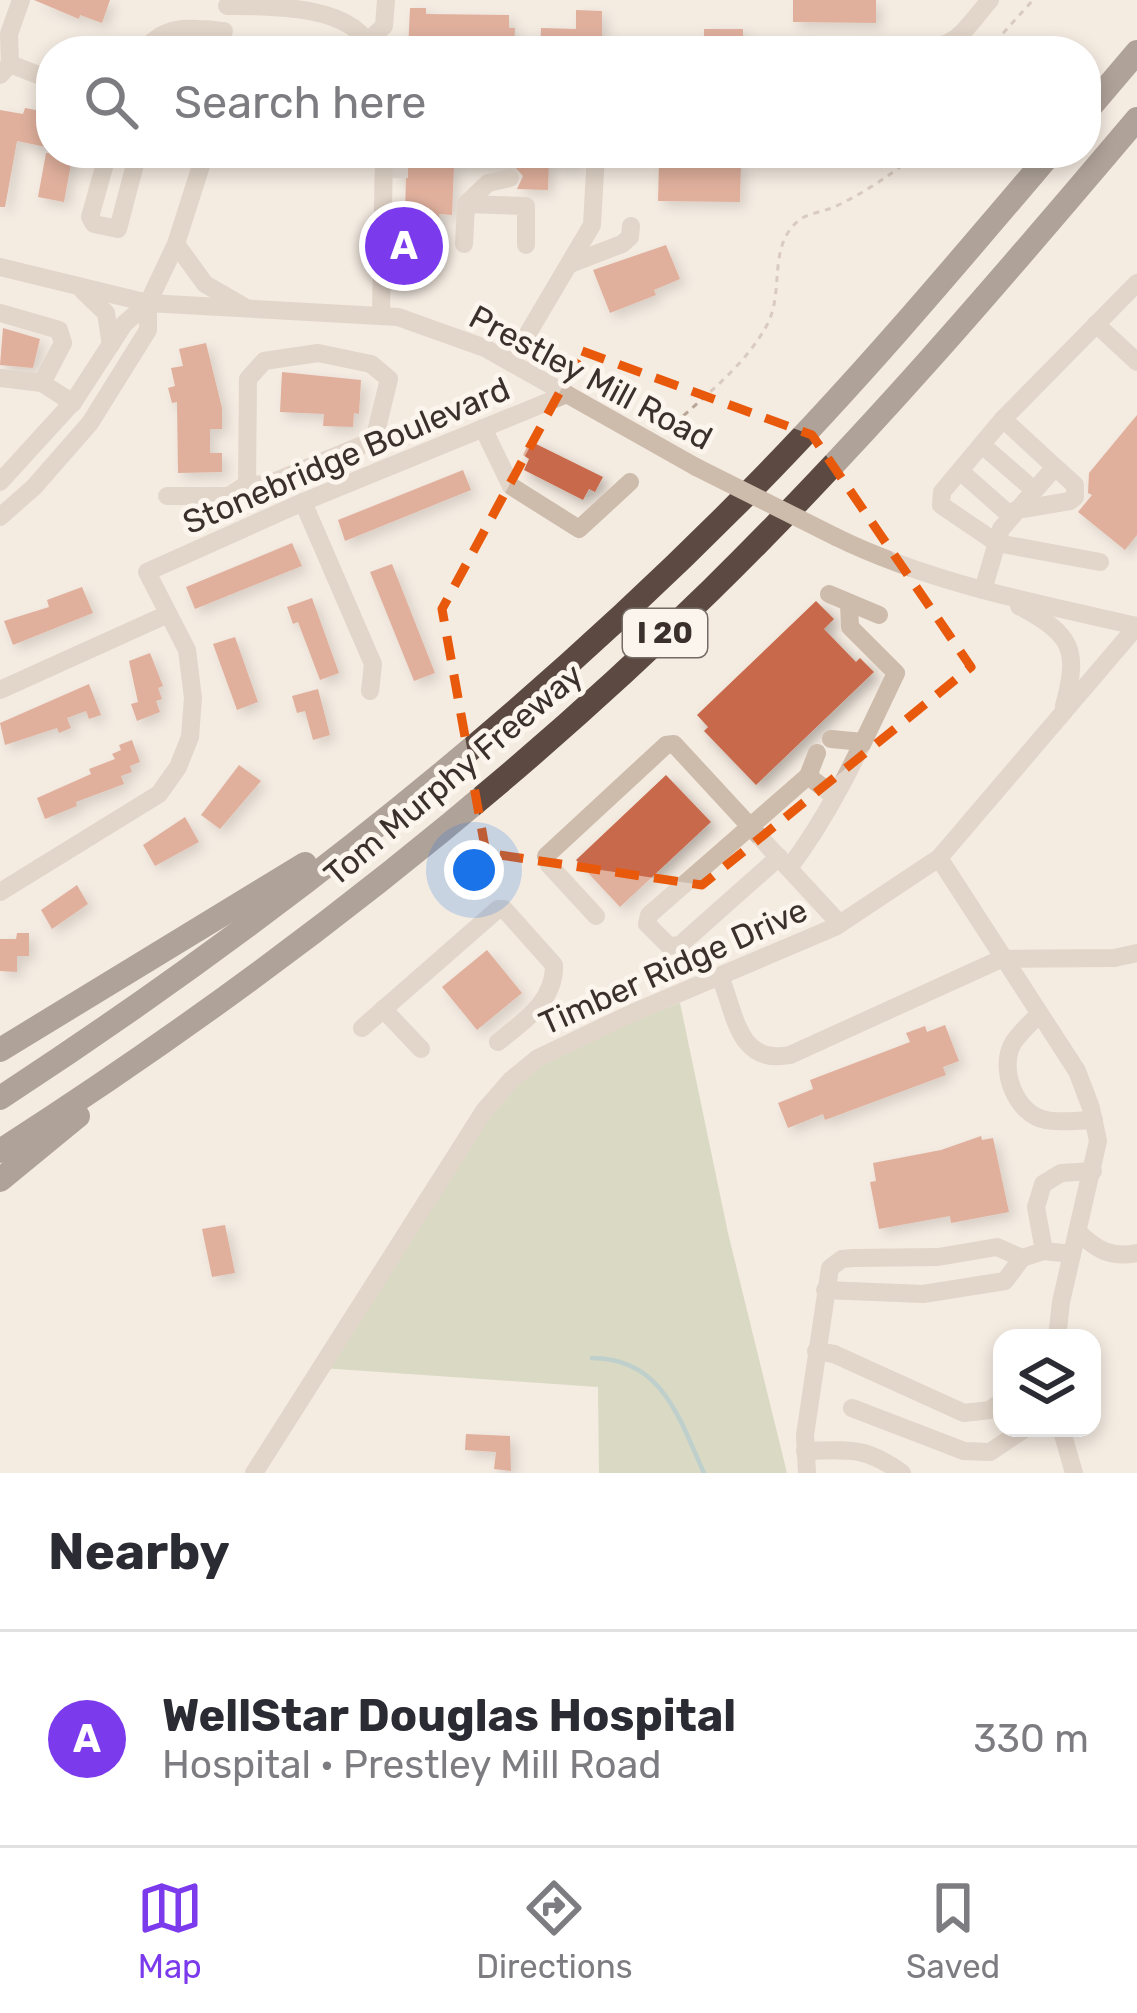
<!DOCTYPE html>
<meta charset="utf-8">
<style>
body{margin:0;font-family:Rubik,sans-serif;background:#f7f7f7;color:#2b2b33}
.controls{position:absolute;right:36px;bottom:36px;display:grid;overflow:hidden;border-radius:24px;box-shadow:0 6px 18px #0003}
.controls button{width:108px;height:108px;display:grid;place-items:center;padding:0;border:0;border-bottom:3px solid #e1e1e2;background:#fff;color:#2b2b33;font:60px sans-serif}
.you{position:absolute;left:474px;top:870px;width:42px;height:42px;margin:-30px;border:9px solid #fff;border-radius:50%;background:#1a73e8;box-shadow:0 0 0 18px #1a73e833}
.badge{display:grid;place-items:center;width:78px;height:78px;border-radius:50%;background:#7c3aed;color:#fff;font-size:39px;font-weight:700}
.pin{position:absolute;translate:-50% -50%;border:6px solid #fff;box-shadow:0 3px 12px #0006}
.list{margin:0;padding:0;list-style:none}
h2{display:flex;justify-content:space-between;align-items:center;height:156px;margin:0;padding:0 48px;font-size:51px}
h2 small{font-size:39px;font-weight:400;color:#7c7c81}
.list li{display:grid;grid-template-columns:78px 1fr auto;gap:36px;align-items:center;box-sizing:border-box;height:216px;padding:0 48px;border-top:3px solid #e1e1e2}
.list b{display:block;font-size:45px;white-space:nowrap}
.list p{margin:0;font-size:39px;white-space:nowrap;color:#7c7c81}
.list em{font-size:39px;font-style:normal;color:#7c7c81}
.icon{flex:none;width:66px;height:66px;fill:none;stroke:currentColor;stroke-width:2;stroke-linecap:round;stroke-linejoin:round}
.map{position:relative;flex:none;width:1137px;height:1473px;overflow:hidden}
.search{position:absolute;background:#fff;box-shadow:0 6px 18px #0003;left:36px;right:36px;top:36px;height:132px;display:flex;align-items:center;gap:30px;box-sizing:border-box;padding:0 42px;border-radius:48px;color:#7c7c81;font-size:45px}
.sheet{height:372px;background:#fff}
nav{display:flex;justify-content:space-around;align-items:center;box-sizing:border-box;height:168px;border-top:3px solid #e1e1e2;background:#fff;font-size:33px;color:#7c7c81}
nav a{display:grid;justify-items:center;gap:6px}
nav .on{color:#7c3aed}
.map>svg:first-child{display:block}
.green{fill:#b8c4a0}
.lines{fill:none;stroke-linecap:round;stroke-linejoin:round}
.stream{stroke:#7fb0b2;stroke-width:4.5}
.building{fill:#c8694b;filter:url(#shadow)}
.minor-tunnel{stroke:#cfc6bd;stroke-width:18;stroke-dasharray:18 9;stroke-linecap:butt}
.path{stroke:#b9a596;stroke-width:3;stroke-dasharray:6 6;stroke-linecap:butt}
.minor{stroke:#cdbbac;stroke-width:18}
.highway{stroke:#5c4a42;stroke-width:24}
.minor-bridge{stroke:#cdbbac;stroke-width:18}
.marked{fill:none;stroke:#e8590c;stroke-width:9;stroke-dasharray:24 15;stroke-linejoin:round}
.labels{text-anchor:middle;stroke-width:10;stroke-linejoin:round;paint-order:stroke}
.shield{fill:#fbf5ee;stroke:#756b66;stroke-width:3}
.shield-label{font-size:30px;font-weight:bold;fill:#3b302b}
.street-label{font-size:33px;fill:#3b302b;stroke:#fbf5ee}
</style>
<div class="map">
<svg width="1137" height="1473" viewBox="0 0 1137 1473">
<defs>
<filter id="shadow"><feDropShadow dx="5.5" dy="5.5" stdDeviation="6" flood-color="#0004"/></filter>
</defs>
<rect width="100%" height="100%" fill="#f4ebe1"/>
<path class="green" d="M680,1003l48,230 59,240h-188l-1,-86 -276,-19 162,-257 54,-53z"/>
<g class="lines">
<path class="stream" d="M592,1358c70,0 87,60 112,115"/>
</g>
<g class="building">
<path d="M34,0h76l-8,23 -22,-8 -1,4z"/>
<path d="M793,0h83v23l-83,-1z"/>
<path d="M410,8h16v6l83,1v13h6l-1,23h-106z"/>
<path d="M576,10l26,1v40h-62l1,-23 35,1z"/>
<rect x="704" y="29" width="39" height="22"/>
<path d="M25,108l26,5v35l-34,-7 -12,66h-5v-97l23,4z"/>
<path d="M46,153h27l-9,49 -26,-5z"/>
<path d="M406,153h176v6l-12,7 -21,-4 -1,28 -31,-1 6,-13 -10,-11h-59l-2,50 -13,-1v7l-17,-1v-6h-17l1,-36h-9v-17l9,1z"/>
<path d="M659,161l82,1 -1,40 -82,-1z"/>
<path d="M666,245l14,34 -26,11 2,5 -46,18 -17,-43z"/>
<path d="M3,328l37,11 -7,29 -33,-3z"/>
<path d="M206,343l16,65v21h-12v24h12v19l-44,1 -1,-71 -5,1 -4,-15 7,-2 -4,-18 12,-2 -4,-17z"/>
<path d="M282,372l79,8 -2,34 -5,-1 -1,14 -30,-1 1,-12 -44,-2z"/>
<path d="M1137,415v120l-12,15 -47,-38 14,-17 -4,-2 1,-20z"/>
<path d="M530,441l73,36 -8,15 -6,-3 -6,11 -59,-30 5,-11 -6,-4z"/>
<path d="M463,470l8,20 -126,51 -7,-21z"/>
<path d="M292,543l10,23 -107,43 -9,-22z"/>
<path d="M392,564l43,109 -21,8 -44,-109z"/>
<path d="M82,587l11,26 -80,32 -9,-24 45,-14 -2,-7z"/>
<path d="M312,598l27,75 -19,7 -22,-58 -5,2 -6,-17z"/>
<path d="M816,601l18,18 -10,10 32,33 4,-4 14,14 -118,113 -52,-54 4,-4 -11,-12z"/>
<path d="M235,637l23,65 -21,8 -24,-66z"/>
<path d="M150,653l13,33 -5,2 4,11 -6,2 4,11 -23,9 -6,-17 7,-2 -9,-41z"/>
<path d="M89,684l12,31 -12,4 -3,-8 -19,7 4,10 -12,5 -2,-5 -52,17 -5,-22z"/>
<path d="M318,689l12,46 -17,5 -8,-29 -8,2 -5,-17z"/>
<path d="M132,740l8,22 -10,4 2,6 -11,4 3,8 -48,18 1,4 -32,13 -8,-21 54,-24 -2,-5 26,-10 -3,-5 9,-4 -2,-5z"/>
<path d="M239,765l22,16 -41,48 -19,-14z"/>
<path d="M666,775l45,47 -91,85 -44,-47z"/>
<path d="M185,817l14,25 -44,24 -12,-21z"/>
<path d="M77,885l11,19 -36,25 -11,-19z"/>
<path d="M17,933h12v23h-12v16l-17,-1v-32h16z"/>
<path d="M487,950l35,43 -45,37 -35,-43z"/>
<path d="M945,1025l14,36 -16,6 3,8 -121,45 -2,-6 -35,14 -10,-25 35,-14 -3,-9 100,-38 -4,-9 19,-7 2,6z"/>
<path d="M981,1136l1,4 11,-2 16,74 -58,11 -1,-7 -71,13 -9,-47 6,-1 -3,-18 68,-13z"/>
<path d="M225,1225l10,48 -23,4 -10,-48z"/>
<path d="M466,1434l44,2 1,35 -17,-2 2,-17 -31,-2z"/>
</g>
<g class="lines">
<path class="minor-tunnel" d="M399,161v17"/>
<g class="path">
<path d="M987,51l46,-51"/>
<path d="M666,432c35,-34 77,-63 101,-107 18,-34 0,-77 31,-104 10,-8 23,-9 34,-13 31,-14 60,-34 86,-55"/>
</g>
<g class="minor">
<path d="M227,6c40,0 129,-2 144,45"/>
<path d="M368,41l16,-15 2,-26"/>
<path d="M902,49c55,0 54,-9 88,-49"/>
<path d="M144,51c21,-28 48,-23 80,-20"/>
<path d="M10,64l41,16"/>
<path d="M0,75l10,-11 -1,-30 12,-34"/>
<path d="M108,153l-18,64 4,7 24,5 20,-76"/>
<path d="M633,153v1"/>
<path d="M466,204l60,2v39"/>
<path d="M176,244l29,40 38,22"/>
<path d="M464,244l2,-40 22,-21 22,-5"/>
<path d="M570,264l52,-20 8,-7 1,-11"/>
<path d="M0,267l148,36 250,14 87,31 211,119"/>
<path d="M83,291l23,22 5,32"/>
<path d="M0,313l59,17 4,13 -21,40 31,20"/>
<path d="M381,314l3,-161"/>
<path d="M1096,324l41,38"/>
<path d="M318,353l53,11 18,15 -15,61 -108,45 -19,-1 1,-105 16,-18z"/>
<path d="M511,362l81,-137 4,-72"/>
<path d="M0,378l42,5"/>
<path d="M1003,419l-61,73 -1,13 56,38 103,19"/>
<path d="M483,428l28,58 68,43 51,-47"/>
<path d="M982,445l52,45"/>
<path d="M960,471l51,45"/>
<path d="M0,482l74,-81 50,-77 24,-21 28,-59 29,-91"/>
<path d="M167,496h62l18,-12"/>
<path d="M303,502l70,162 -3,27"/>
<path d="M1016,510l54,-9 5,-4v-12l-20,-18"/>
<path d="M0,517l34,-30 56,-64 58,-93v-27"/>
<path d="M836,537c94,46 199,66 301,89"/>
<path d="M983,590l18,-61 54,-62 -52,-48 134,-136"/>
<path d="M829,594l50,21"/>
<path d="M1019,606c52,28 61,42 45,100"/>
<path d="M0,690l168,-76"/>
<path d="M831,739l32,3"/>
<path d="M808,776l9,-23"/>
<path d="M779,857l-99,88 -11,1 -22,-22 2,-9 159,-139 26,20"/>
<path d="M939,858l138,213 14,37 7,33 -37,161 -4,36"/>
<path d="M789,868c45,-59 75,-128 107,-195l-46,-46 -1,-24"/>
<path d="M0,892l159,-98 19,-27 12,-30 3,-39 -6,-48 -40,-78 156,-70 264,-108"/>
<path d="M596,916l-47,-51 -3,-9 120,-111 8,-1 166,180"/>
<path d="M721,979c15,38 18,86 69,76l211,-96 113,-1 23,-5"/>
<path d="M383,1009l38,40"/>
<path d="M1039,1014c-8,9 -20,19 -26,29 -15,26 3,72 33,77 14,3 33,0 48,0"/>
<path d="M362,1028l136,-119h6l50,56c1,36 -30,56 -56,77"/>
<path d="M1078,1232c19,18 32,26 59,21"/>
<path d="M1044,1251l-8,-44 7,-23 18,-11 32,-2"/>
<path d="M825,1290l98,4 82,-13 17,-23"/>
<path d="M816,1351l18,3 130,59 26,-3 12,-9"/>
<path d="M852,1408l112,43 26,1 36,-24"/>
<path d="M1061,1428l13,45"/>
<path d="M805,1451c45,-1 59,-5 97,22"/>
<path d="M254,1473l230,-362 27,-31 27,-22 92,-44 205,-87 104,-69 198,-232"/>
<path d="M807,1473l-2,-38 25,-167 12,-9 11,-1 85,-1 59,-10 25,11 22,-7 28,3"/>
</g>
<g class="highway">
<path d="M1086,112l51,-60"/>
<path d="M0,1050l305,-186"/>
<path d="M0,1098c271,-177 528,-381 755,-612 104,-106 200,-220 296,-333"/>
<path d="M0,1151c254,-163 494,-349 711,-561 152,-149 289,-309 426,-471"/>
<path d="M0,1180l78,-64"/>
</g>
<path class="minor-bridge" d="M696,467l140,70"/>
</g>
<path d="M0 0H1137V1473H0ZM582,351l230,84 159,232 -269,218 -216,-32 -44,-244z" fill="#f4ebe1" fill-opacity=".55" fill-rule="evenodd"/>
<path class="marked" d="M582,351l230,84 159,232 -269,218 -216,-32 -44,-244z"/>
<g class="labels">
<rect class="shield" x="623" y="609" width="84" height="48" rx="9"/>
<g class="shield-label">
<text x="665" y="643">I 20</text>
</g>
<g class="street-label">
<text transform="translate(591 377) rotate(28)" y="12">Prestley Mill Road</text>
<text transform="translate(346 455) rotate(-23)" y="12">Stonebridge Boulevard</text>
<text transform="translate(453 774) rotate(-40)" y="12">Tom Murphy Freeway</text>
<text transform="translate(673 966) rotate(-24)" y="12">Timber Ridge Drive</text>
</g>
</g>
</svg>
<div class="controls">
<button><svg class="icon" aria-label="layers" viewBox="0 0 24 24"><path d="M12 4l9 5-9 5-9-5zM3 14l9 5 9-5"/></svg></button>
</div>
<div class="you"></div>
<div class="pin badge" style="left:404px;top:246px">A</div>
<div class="search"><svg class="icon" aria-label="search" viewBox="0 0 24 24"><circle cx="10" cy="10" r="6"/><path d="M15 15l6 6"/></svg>Search here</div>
</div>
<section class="sheet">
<h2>Nearby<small></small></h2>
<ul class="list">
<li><span class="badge">A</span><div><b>WellStar Douglas Hospital</b><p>Hospital · Prestley Mill Road</p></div><em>330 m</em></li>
</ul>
</section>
<nav>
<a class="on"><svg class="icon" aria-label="map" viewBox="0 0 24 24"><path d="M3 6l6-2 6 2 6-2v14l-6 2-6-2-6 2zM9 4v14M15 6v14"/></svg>Map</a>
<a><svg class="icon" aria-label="directions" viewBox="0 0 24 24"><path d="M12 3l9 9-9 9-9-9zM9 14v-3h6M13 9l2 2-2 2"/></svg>Directions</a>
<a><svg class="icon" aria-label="saved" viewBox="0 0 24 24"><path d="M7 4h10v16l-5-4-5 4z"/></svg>Saved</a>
</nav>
